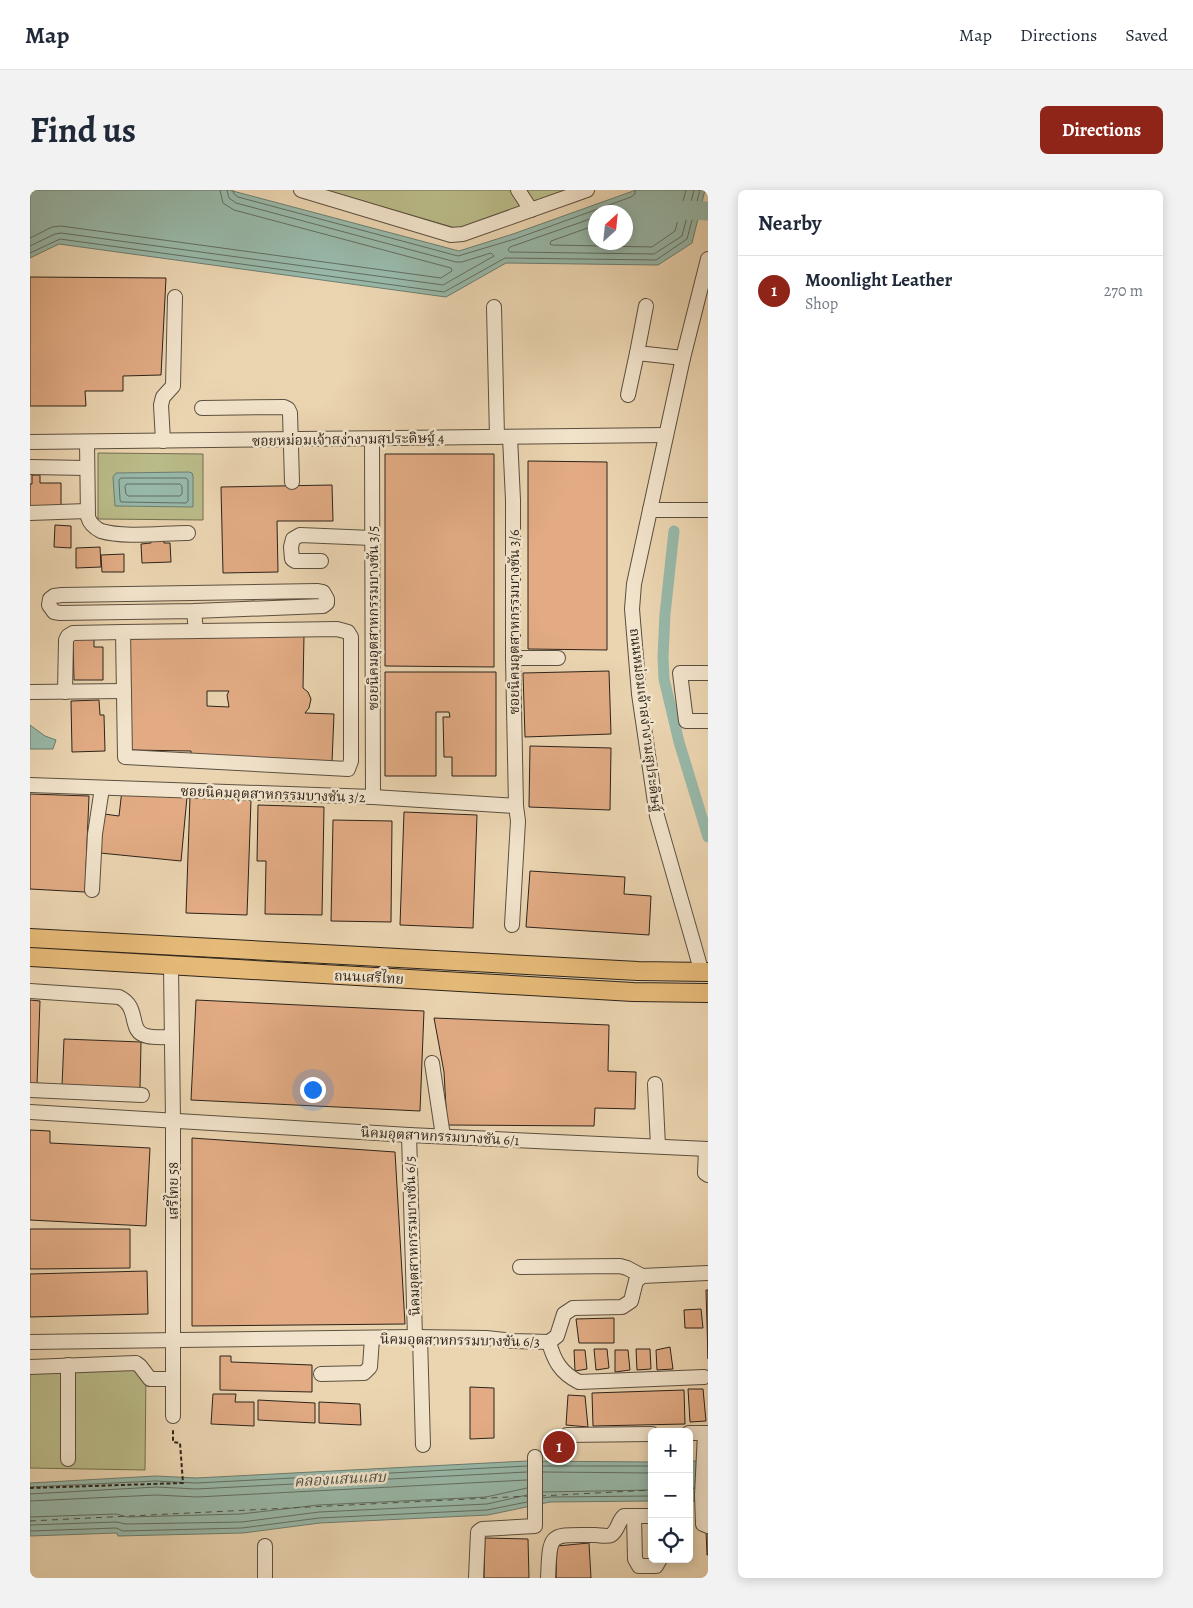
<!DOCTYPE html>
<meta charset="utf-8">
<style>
body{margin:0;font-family:Alegreya,"Noto Serif Thai",serif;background:#f2f2f3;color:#1f2937}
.controls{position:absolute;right:15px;bottom:15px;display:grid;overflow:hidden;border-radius:8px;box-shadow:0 2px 12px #0003}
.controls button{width:45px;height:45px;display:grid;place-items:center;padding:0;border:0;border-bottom:1px solid #e0e1e3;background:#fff;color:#1f2937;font:25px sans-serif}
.compass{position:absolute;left:558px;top:15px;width:45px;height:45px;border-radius:50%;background:#fff;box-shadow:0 2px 12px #0003;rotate:27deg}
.you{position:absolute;left:282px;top:899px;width:18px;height:18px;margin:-12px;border:4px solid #fff;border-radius:50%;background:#1a73e8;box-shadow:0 0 0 8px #1a73e833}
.badge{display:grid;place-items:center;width:32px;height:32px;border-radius:50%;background:#8f2418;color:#fff;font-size:16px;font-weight:700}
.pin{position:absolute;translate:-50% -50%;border:2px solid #fff;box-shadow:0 1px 5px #0006}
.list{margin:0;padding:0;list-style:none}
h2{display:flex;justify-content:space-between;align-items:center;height:65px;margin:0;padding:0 20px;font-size:21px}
h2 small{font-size:16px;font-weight:400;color:#747a83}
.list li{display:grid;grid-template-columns:32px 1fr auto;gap:15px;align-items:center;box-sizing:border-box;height:70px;padding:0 20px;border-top:1px solid #e0e1e3}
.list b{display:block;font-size:19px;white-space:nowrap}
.list p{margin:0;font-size:16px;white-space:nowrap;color:#747a83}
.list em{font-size:16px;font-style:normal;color:#747a83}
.icon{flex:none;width:28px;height:28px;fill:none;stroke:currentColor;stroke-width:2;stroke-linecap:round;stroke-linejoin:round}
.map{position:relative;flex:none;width:678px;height:1388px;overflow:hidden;border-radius:8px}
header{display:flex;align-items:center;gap:30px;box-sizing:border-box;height:70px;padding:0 25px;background:#fff;border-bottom:1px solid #e0e1e3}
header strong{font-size:24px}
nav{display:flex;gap:28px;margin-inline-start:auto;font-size:18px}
.intro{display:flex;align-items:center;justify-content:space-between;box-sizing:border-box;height:120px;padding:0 30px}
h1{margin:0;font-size:35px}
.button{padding:12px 22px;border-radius:8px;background:#8f2418;color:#fff;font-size:18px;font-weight:700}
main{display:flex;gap:30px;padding:0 30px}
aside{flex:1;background:#fff;border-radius:8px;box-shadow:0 2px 12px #0003}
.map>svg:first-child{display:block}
.green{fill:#babc89;stroke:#737052}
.water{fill:#98b9aa;stroke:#6d7d70;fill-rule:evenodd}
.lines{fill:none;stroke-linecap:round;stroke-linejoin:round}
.shore{stroke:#626e62;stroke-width:1}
.canal{stroke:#98b9aa;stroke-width:11}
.river{stroke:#98b9aa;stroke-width:19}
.ferry{stroke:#4c5045;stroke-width:1;stroke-dasharray:6 5;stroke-linecap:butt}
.building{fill:#e2ab84;stroke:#2c231a;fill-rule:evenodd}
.minor-casing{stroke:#5c5040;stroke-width:16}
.major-casing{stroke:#2c231a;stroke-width:20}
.path{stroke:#2c231a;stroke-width:2;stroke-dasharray:4 2.5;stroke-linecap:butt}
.minor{stroke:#f2e4cc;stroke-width:14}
.major{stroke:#e6ba78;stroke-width:18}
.labels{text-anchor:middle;stroke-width:5;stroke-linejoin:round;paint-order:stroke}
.street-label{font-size:14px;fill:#2c231a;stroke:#f2e4cc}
.water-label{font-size:15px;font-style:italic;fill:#4c5045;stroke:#f2e4cc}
</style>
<header>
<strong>Map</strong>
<nav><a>Map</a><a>Directions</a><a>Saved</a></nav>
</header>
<div class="intro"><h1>Find us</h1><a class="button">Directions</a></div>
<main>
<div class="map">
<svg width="678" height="1388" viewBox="0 0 678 1388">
<rect width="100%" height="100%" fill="#ebd5b1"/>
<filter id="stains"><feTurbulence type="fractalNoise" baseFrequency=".004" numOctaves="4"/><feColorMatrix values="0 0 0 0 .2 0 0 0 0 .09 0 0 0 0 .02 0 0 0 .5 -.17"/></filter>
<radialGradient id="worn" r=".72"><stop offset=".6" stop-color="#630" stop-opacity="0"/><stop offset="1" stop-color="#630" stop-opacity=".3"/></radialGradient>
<g class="green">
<path d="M295,0h247l-113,39z"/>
<path d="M68,263l105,1v66l-105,-1z"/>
<path d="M0,1176l116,2 -1,102 -115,-2z"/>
</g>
<g class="water">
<path d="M0,0h199l230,61 54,-17 123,-44h69l-13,53 -34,22 -152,-2 -60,34 -387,-53 -29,14zM596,22v30h-30v-30z"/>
<path d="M159,282l3,1 1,3v31l-78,-1 -2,-29 3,-4z"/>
<path d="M0,535l15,11 11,4 -3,9h-23z"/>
<path d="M497,1271l125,1v39l-102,1 -62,13 -168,8 -77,10 -125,3 -1,-3 -87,3v-53l126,-7 40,2z"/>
<path d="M659,1271h19l-9,40h-10z"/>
</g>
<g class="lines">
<g class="shore">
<path d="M203,0l1,4 4,3 220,59 57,-17 116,-42 4,-3v-4"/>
<path d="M566,27l-86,30 -2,3 2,2 144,2 28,-18 12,-46"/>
<path d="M566,35l-45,16 -1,3 2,1 100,2 23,-16 11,-41"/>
<path d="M0,48l22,-11 9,-1 380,52 11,-7 -1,-3 -217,-58 -11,-7 -3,-13"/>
<path d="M0,56l25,-12 6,-1 382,52 51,-29 -3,-3 -29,9h-6l-220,-59 -7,-5 -2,-8"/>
<path d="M0,63l30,-14 384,53 61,-34 151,2 31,-21 13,-49"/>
<path d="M91,288h65l2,2v21l-2,2 -65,-1 -1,-2 -1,-19z"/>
<path d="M97,294h53l2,2v8l-2,2h-52l-2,-2 -1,-7z"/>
<path d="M513,1276h109"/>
<path d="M513,1282l109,1"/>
<path d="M0,1297l126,-6 40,2 331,-17"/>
<path d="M513,1302l109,-2"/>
<path d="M0,1304l126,-7 40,2 331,-17"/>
<path d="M513,1308l7,-1 102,-1"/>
<path d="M0,1311l126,-6 41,2 330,-17"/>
<path d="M0,1327l86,-3 12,3 113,-3 77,-9 168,-8 41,-9"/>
<path d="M0,1335l86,-3 10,2 116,-2 77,-10 168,-8 40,-9"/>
<path d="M0,1341l86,-3 7,3 119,-3 77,-10 168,-8 40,-8"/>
</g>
<path class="canal" d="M644,341l-9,83 -2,43 1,22 15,63 29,95"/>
<path class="river" d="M596,38l59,-18 23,1"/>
<g class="ferry">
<path d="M659,1299l6,-1"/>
<path d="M510,1306l112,-6"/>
<path d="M0,1331l499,-25"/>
</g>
</g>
<g class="building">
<path d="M0,87l136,1 -5,97 -38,1v15h-38l1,15h-56z"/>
<path d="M355,264h109v213l-109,-1z"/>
<path d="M498,271l79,1v188l-79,-1z"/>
<path d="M2,285h8v8h21v25h-31v-24h2z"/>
<path d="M302,295l1,36h-56l1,51 -55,1 -2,-86z"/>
<path d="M25,335l16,1v22l-17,-1z"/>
<path d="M120,344h13l1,9h6l1,19 -29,1 -1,-19 10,-1z"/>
<path d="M70,357l1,20 -25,1v-20z"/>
<path d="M94,364v18h-22l-1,-17z"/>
<path d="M274,445l-1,53 5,4 3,7 -2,9 -4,5 29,1 -2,48 -141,-8v-3l-61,-1 -1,-111zM177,501h22l-2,4 2,12 -22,-1z"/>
<path d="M64,448v9h9v33h-29l-1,-41z"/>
<path d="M579,481l2,63 -86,3 -2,-64z"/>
<path d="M355,482h111v104h-44v-19h-8l-1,-40h7l-1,-5h-13v64h-51z"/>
<path d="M69,510l1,15h4l1,36 -33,1 -1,-51z"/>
<path d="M500,556l81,2 -1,62 -81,-3z"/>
<path d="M92,600l65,7 -6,64 -81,-8 4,-39 15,2z"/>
<path d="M0,604l59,2 -4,96 -55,-3z"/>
<path d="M160,607l61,3 -4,115 -61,-2z"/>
<path d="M228,615l66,2 -2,108 -57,-1 1,-53h-9z"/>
<path d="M374,622l73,3 -4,113 -73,-3z"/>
<path d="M303,630l59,1 -1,101 -60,-1z"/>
<path d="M500,681l95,6 -1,17 27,2 -2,39 -123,-8z"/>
<path d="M0,810l10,1 -3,84 -7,-1z"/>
<path d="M166,810l228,11 -4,100 -229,-11z"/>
<path d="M404,828l175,7 -1,46 28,1 -1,37 -40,-1 -1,18 -147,-1 -3,-53z"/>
<path d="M34,849l77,3 -1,46 -78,-2z"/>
<path d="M0,940l20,1v12l100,5 -4,78 -116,-6z"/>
<path d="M162,948l203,14 10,172 -213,2z"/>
<path d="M0,1039h100v39l-100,1z"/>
<path d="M117,1081l1,43 -118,3v-43z"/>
<path d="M676,1100h2v69z"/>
<path d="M671,1119l2,19h-18l-1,-18z"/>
<path d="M584,1128v25h-35l-3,-24z"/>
<path d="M640,1157l3,22 -16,1 -1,-20z"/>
<path d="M564,1159h13l2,19 -13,2z"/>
<path d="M606,1159h14l1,20 -14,1z"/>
<path d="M544,1160h11l2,19 -12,2z"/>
<path d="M585,1160h13l2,20 -15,2z"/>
<path d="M190,1166h11v6l81,3v27l-92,-2z"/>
<path d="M440,1197l24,1v50l-24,1z"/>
<path d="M658,1199h15l3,32 -16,1z"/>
<path d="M654,1200l1,34 -92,2 -1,-33z"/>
<path d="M183,1204h23l-1,8h19v24l-43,-2z"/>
<path d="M538,1205l17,1 3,31 -22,-2z"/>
<path d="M228,1210l57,3v20l-57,-3z"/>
<path d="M289,1212l41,2 1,21 -42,-2z"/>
<path d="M676,1341h2v24h-1z"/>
<path d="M455,1348l43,1 1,39h-45z"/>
<path d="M559,1353l2,35h-35l1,-32z"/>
</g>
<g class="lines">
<defs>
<g id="minor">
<path d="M271,0l150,45 12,-1 124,-44"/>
<path d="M488,0l13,20"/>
<path d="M616,116l-9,47 46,5"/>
<path d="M464,117l3,130"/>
<path d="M598,205l9,-42"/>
<path d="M172,218l82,-1 4,2 2,4 2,69"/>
<path d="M480,247l3,63v158l3,148 2,15 -6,104"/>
<path d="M342,249l1,358"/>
<path d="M133,251l-2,-36 2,-8 10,-11 2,-89"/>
<path d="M0,252l636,-7"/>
<path d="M57,252l1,75c2,7 7,11 13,14 23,7 62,2 87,2"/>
<path d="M0,277l57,1"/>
<path d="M620,320h58"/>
<path d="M0,323l57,-2"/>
<path d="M291,371h-26l-3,-2 -1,-12 2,-8 7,-4 72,3"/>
<path d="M164,421l129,-5 4,-3v-4l-4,-7 -5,-1 -256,4 -8,1 -4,3 -1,6 5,7 6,1 134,-2 2,20"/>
<path d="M307,439l11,3 3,5v124l-3,8 -223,-12 -2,-125z"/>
<path d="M483,468h45"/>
<path d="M678,483h-28l6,48h22"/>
<path d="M0,502l94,-1"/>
<path d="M35,502l1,-52 2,-4 5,-3 50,-1"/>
<path d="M0,595l343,12 143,9"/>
<path d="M62,700l3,-56 7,-46"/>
<path d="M141,776l2,155v295"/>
<path d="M672,783l-45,-157 -18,-122 -7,-85 2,-25 16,-74 33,-152 25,-99"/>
<path d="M0,801l89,6c22,10 8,35 28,39 8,2 17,1 25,1"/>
<path d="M402,873l11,73"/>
<path d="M625,894l3,62"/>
<path d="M0,900l112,5"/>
<path d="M0,922l379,23 299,14"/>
<path d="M379,945l6,202"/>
<path d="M676,959l-1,24 3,2"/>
<path d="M490,1077l100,-1 7,2 15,8"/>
<path d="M390,1147l3,108"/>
<path d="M0,1152l385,-5 71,1 28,3 35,1 8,-6 7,-22 9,-6 49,-1 9,-6 5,-20 6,-5 66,-3"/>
<path d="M519,1152c5,19 12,31 30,40l125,-5"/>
<path d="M38,1175v94"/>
<path d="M0,1177l106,-4 4,3 10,13h23"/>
<path d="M291,1184l43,-1 6,-6 2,-29"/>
<path d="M659,1243h19"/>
<path d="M675,1243l-3,62 1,29 5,2"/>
<path d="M537,1245l85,-1"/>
<path d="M604,1326l1,43 4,7h17l4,-7"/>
<path d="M235,1356v32"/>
<path d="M446,1388l2,-46 4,-3 53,-3v-69"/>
<path d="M518,1388c2,-47 1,-43 47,-43 5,0 12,2 16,0 7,-4 7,-14 13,-19h28"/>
</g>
<g id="major">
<path d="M0,748l608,33 70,1"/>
<path d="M0,767l603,35 75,1"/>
</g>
</defs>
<use href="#minor" class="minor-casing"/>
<use href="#major" class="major-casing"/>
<path class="path" d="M0,1298l153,-5 -3,-40 -7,-1v-14"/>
<use href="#minor" class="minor"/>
<use href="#major" class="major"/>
</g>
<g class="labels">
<g class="street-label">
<text transform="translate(318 249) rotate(-1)" y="5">ซอยหม่อมเจ้าสง่างามสุประดิษฐ์ 4</text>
<text transform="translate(343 428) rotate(-90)" y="5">ซอยนิคมอุตสาหกรรมบางชัน 3/5</text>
<text transform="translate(484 432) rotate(-90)" y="5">ซอยนิคมอุตสาหกรรมบางชัน 3/6</text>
<text transform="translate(616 530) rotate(83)" y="5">ถนนหม่อมเจ้าสง่างามสุประดิษฐ์</text>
<text transform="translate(243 604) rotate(2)" y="5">ซอยนิคมอุตสาหกรรมบางชัน 3/2</text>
<text transform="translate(339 787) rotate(3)" y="5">ถนนเสรีไทย</text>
<text transform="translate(410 946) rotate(3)" y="5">นิคมอุตสาหกรรมบางชัน 6/1</text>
<text transform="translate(143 1001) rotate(-90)" y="5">เสรีไทย 58</text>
<text transform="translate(382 1046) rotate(-92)" y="5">นิคมอุตสาหกรรมบางชัน 6/5</text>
<text transform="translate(430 1150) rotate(1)" y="5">นิคมอุตสาหกรรมบางชัน 6/3</text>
</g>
<g class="water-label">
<text transform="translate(310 1289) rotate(-3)" y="5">คลองแสนแสบ</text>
</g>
</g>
<rect width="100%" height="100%" filter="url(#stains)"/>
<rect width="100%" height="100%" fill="url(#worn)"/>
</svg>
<div class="controls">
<button>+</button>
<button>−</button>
<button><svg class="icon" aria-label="locate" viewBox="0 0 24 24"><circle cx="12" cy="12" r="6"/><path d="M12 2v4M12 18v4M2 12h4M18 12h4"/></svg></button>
</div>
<svg class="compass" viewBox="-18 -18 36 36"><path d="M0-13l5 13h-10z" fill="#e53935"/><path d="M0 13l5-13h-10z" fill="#747a83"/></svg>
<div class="you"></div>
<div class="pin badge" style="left:529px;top:1257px">1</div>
</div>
<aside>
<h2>Nearby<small></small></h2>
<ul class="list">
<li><span class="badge">1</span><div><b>Moonlight Leather</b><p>Shop</p></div><em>270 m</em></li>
</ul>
</aside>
</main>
